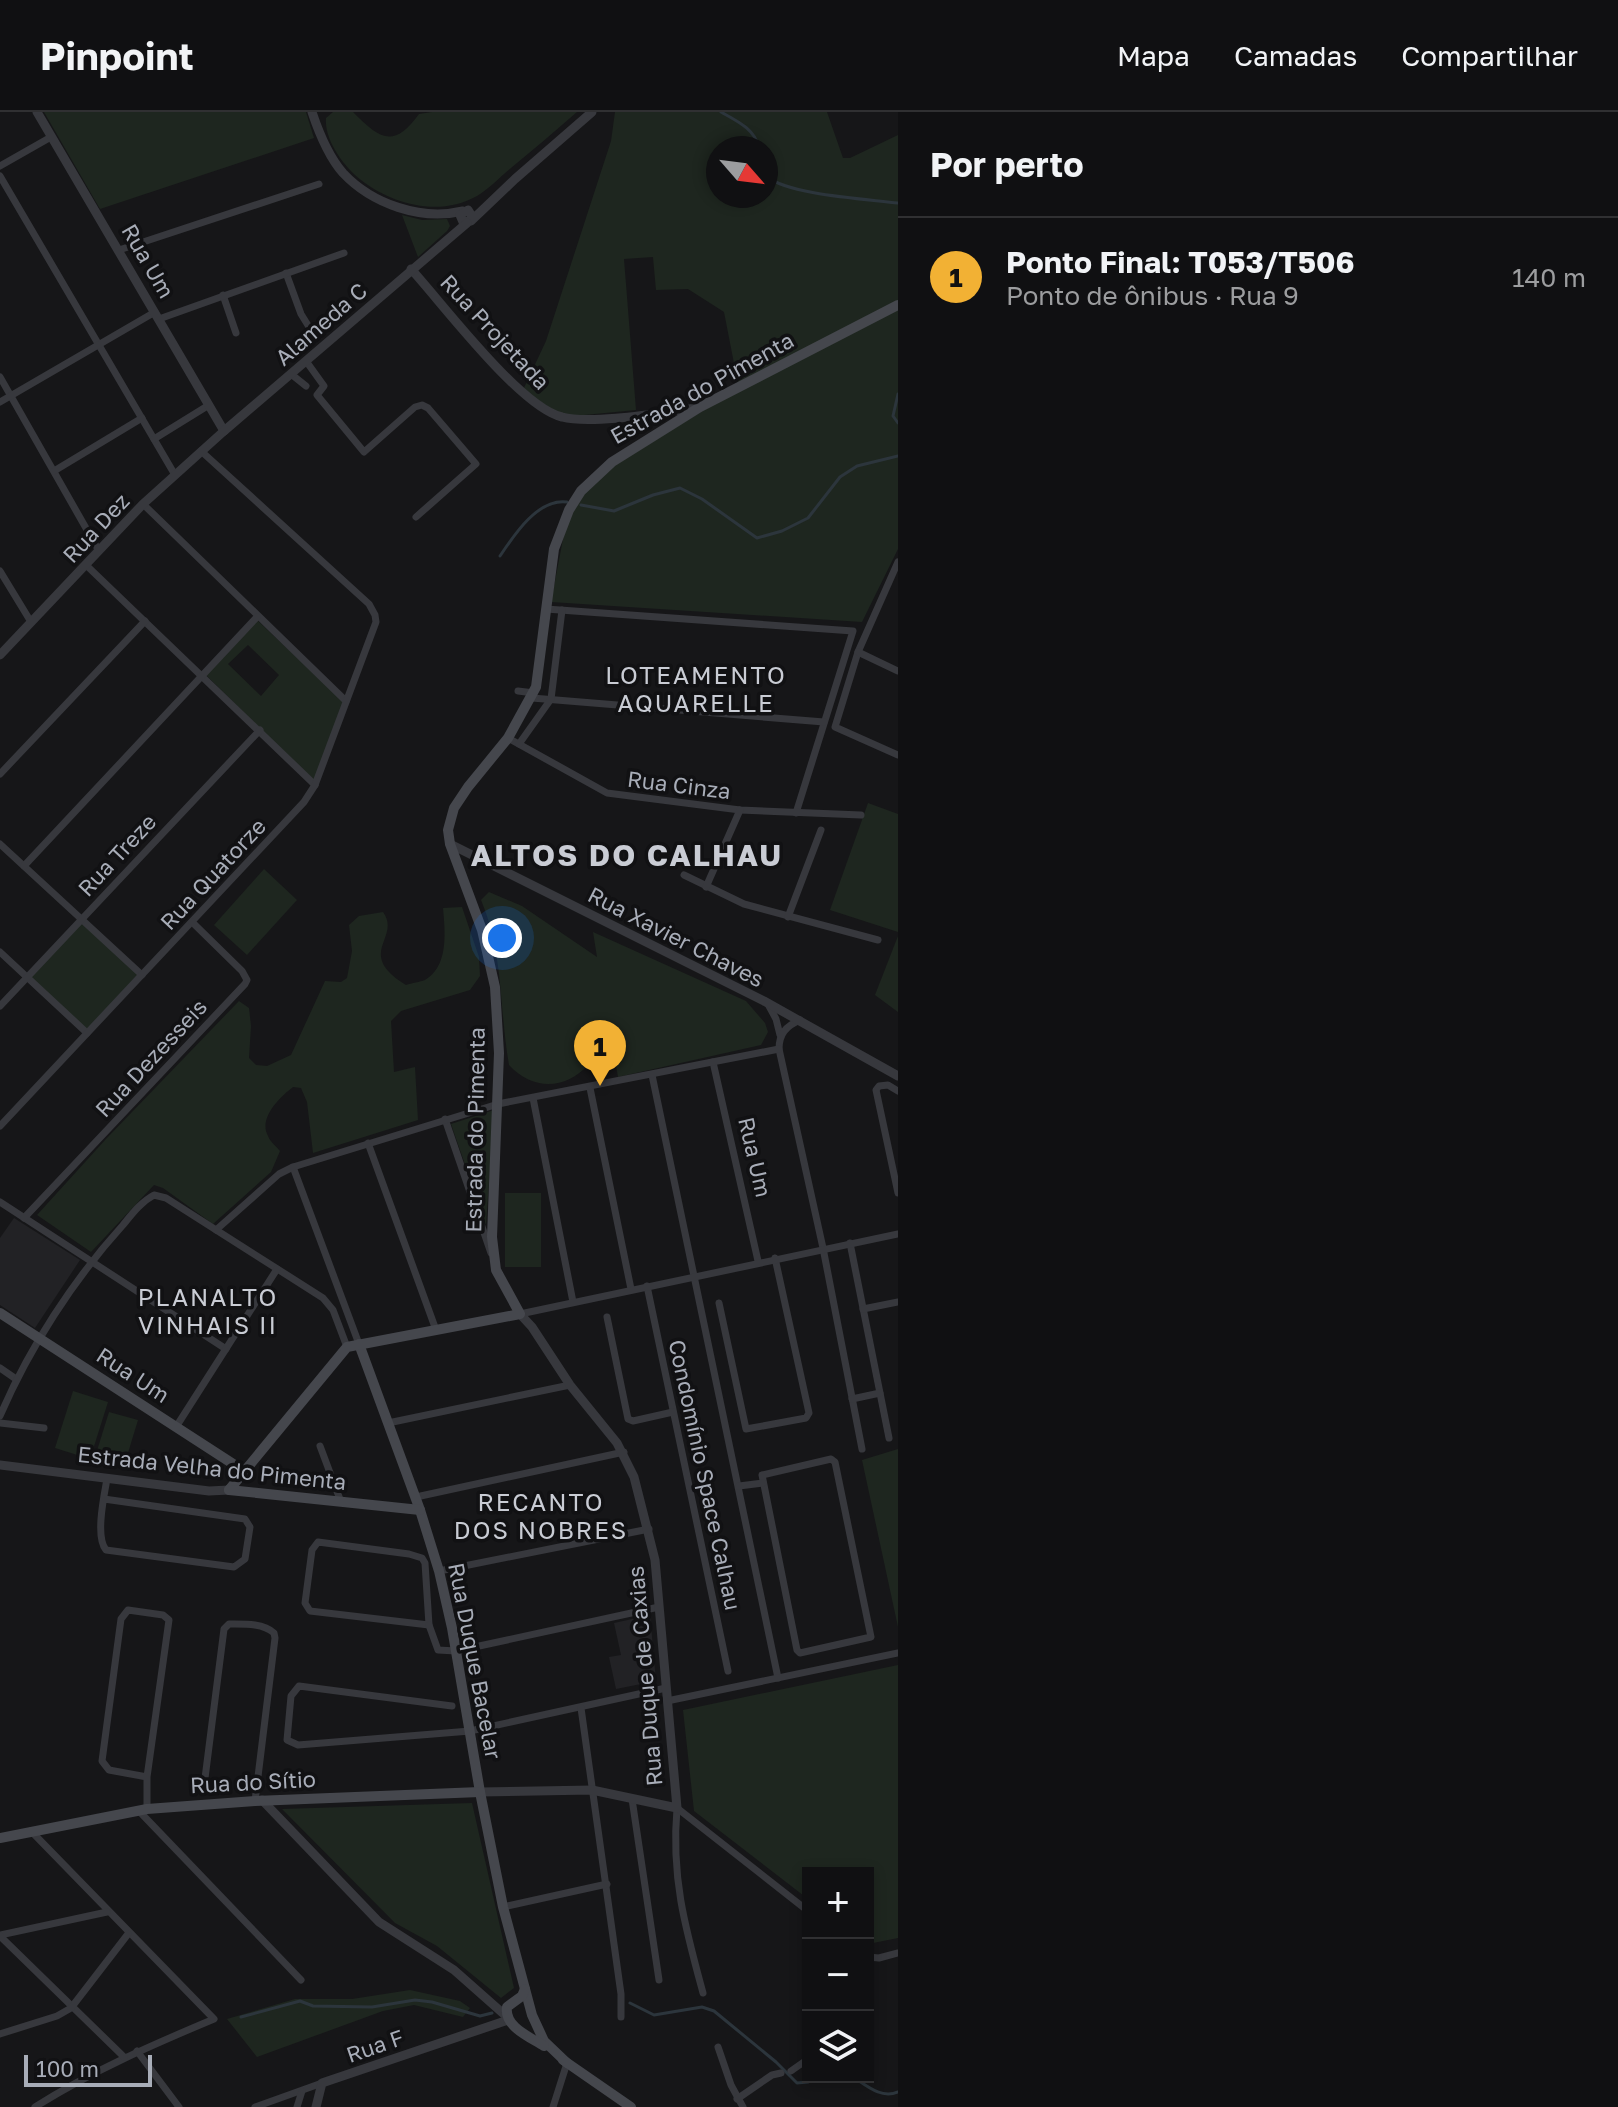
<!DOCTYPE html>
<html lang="pt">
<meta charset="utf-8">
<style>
body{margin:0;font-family:"Golos Text",sans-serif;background:#19191b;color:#f1f3f6}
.controls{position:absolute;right:24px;bottom:24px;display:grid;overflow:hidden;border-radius:0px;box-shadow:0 4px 12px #0003}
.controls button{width:72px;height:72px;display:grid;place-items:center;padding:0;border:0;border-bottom:2px solid #303032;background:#101012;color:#f1f3f6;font:40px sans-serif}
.compass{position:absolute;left:706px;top:24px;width:72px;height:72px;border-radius:50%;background:#101012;box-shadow:0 4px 12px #0003;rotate:118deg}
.scale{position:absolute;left:24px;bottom:20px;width:128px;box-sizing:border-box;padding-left:8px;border:4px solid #a8adb8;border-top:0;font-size:22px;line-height:28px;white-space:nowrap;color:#a8adb8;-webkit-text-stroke:6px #111113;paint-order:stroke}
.you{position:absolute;left:502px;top:826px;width:28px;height:28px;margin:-20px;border:6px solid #fff;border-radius:50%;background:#1a73e8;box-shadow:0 0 0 12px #1a73e833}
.badge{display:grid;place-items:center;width:52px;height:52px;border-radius:50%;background:#f2b134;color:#111;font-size:26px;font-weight:700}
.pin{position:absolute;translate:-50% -66px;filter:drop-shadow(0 2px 4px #0008)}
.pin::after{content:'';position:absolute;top:42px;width:28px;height:24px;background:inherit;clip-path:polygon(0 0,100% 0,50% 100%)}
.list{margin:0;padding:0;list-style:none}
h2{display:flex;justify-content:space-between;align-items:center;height:104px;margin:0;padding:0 32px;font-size:34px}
h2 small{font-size:26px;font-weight:400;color:#9c9d9f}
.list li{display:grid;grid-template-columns:52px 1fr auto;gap:24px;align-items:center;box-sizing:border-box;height:120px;padding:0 32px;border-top:2px solid #303032}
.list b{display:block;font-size:30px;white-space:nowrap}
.list p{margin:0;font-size:26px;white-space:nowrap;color:#9c9d9f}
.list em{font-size:26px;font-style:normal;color:#9c9d9f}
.icon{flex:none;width:44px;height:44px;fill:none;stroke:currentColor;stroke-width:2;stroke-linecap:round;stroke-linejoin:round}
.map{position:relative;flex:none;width:898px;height:1995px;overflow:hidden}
header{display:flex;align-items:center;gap:48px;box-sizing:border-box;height:112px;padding:0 40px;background:#101012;border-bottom:2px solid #303032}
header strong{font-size:38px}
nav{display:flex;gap:44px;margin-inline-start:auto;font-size:28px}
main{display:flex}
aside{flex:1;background:#101012}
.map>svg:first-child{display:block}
.built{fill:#222225}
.green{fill:#1e261f;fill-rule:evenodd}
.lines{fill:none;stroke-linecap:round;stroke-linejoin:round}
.stream{stroke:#2c353c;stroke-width:3}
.minor{stroke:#37383d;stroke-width:7}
.tertiary{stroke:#37383d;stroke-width:9}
.secondary{stroke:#45474d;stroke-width:10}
.labels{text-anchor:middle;stroke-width:7;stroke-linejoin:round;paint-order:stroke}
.street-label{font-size:22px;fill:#a8adb8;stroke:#111113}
.neighbourhood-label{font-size:24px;letter-spacing:2px;fill:#c9ccd4;stroke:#111113}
.district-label{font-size:30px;font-weight:bold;letter-spacing:2px;fill:#c9ccd4;stroke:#111113}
</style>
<header>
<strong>Pinpoint</strong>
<nav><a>Mapa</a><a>Camadas</a><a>Compartilhar</a></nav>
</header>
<main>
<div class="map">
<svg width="898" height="1995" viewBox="0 0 898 1995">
<rect width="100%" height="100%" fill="#161618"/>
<g class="built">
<path d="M14,1106l66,42 -45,68 -35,-23v-67z"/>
<path d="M650,1503l6,66 -40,8 -7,-32 12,-2 -7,-32z"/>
</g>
<g class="green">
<path d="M44,0h262l8,26 -214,71z"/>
<path d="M333,0h20c26,26 40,38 66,2l13,-2h145c-22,19 -44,38 -66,56 -11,9 -22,21 -34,28 -37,21 -84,9 -116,-16 -17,-13 -37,-40 -35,-62z"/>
<path d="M615,0h212l16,46h7l48,-23v414l-36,73 -311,-20 12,-63 8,-27 29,-39 139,-84 -15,-77 -36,-23 -32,1 -3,-33 -29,2 12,151 -62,6 -15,-2 -36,-24 23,-49 65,-200zM718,36h48v48h-48z"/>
<path d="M402,103l20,5 25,-1 3,7 -3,5 -29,26z"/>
<path d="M257,508l88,83 -30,80 -109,-108zM248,533l31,30 -18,21 -33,-32z"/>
<path d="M868,691l30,11v118l-68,-22z"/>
<path d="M264,757l33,31 -50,55 -33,-30z"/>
<path d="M489,780l33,14 75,51 -4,-25 153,69 19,22 3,9 -7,13 -143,32 -8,-46c-11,9 -12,23 -21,33 -24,27 -57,26 -80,1 -10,-57 -5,-110 -28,-165z"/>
<path d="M462,795l17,50 1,19 -10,14 -69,21 -10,10 3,51 21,-5 3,53 -105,33 -6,-51 -6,-14 -8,-1c-13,10 -35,31 -25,49 2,6 9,11 12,15l-9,21 -58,52 -50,-36 -9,-3 -63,67 -54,-37 69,-76 133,-138 10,7 2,18 -2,32 7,7 11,1 24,-11 34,-74 16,1 6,-4 5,-27 -3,-26 10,-9 24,-4c19,26 -29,41 23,73 6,-2 14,-3 19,-5 24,-14 20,-49 18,-72z"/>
<path d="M81,807l61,56 -55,58 -60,-56z"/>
<path d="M898,824v76l-23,-17z"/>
<path d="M494,998l-8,115 -35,-101z"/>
<rect x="505" y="1081" width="36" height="74"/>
<path d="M73,1279l35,11 -18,57 -35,-11z"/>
<path d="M109,1300l29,8 -14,46 -29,-9z"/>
<path d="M898,1337v178l-36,-167z"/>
<path d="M898,1553v273l-30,6v-71h-60v26l-114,-88 -11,-101z"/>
<path d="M472,1691l42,185 -13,10 -64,-52 -42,-23 -113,-114z"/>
<path d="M410,1878l50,11 10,7 -7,9 -49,-12 -31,6 -126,46 -30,-38 68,-20h57z"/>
</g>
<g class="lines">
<g class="stream">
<path d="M721,0c16,9 34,17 38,36"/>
<path d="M766,64c22,19 101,23 132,27"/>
<path d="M898,282l-5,22 5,7"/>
<path d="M581,393l33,6 39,-16 27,-7 22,11 55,39 25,-7 26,-13 32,-41 17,-11 41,-10"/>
<path d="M500,444c14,-21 38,-58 67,-54"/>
<path d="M630,1891l24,12 48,-8 12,4 62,51 21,21 11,-1 8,-5"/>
<path d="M241,1905l59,-16 13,5 59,1 43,-7 17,2 48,14 12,-3"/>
<path d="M853,1965c14,9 28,22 45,15"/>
</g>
<g class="minor">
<path d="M0,54l51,-29"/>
<path d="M0,64l175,299"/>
<path d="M119,138l200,-66"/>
<path d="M286,161l15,41 13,21"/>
<path d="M223,183l13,38"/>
<path d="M159,207l185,-66"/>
<path d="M306,249l18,25 -7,9 47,57 51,-45 7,-2 6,3 48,56 -60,53"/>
<path d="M291,262l15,12"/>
<path d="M0,265l99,174"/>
<path d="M0,290l155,-90"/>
<path d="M154,327l55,-34"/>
<path d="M54,359l88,-53"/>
<path d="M143,392l203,197"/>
<path d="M898,450l-40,90 -23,75 63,28"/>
<path d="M86,453l229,220"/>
<path d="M0,459l31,51"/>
<path d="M546,497l307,22 -57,182"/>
<path d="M858,540l40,19"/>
<path d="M518,579l16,2"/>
<path d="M532,586l292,24"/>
<path d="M508,626l99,55 133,17 121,5"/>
<path d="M519,632l32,-45 11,-89"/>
<path d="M0,662l145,-153"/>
<path d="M0,732l142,131"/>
<path d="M24,754l233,-249"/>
<path d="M684,763l60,29 134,36"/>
<path d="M706,775l34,-77"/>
<path d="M788,805l33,-87"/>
<path d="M0,840l87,81"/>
<path d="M0,894l260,-276"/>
<path d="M769,894l7,13 4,16"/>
<path d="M800,908c-14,6 -21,14 -21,29l44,199 39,201"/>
<path d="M713,950l45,199"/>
<path d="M652,963l126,603"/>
<path d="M590,976l41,201"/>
<path d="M898,979l-10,-6 -9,1 -3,4 22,103"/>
<path d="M533,986l40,204"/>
<path d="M445,1007l46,134"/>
<path d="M0,1014l304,-324 11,-17 61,-163 -1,-7 -6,-11 -168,-153"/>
<path d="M368,1031l68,187"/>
<path d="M293,1055l66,177"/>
<path d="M0,1090l226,147"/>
<path d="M24,1106l221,-234 2,-4 -5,-9 -50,-49"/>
<path d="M216,1118l63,-56 14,-7 205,-63 281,-55"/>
<path d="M850,1131l39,195"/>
<path d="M647,1174l81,385"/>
<path d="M719,1191l27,126 60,-11 3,-5 -34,-155"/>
<path d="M863,1197l35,-7"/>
<path d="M520,1202l378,-80"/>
<path d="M607,1205l21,102 5,2 40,-9"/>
<path d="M0,1256l16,11"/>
<path d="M852,1287l28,-6"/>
<path d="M0,1304c29,-68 74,-137 123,-191 9,-11 18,-23 31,-30l12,3 157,100 10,12 14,37"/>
<path d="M0,1311l44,5"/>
<path d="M388,1311l182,-38"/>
<path d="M176,1315l101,-158"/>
<path d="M320,1334l21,56"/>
<path d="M831,1347l4,3 36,175 -71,16 -3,-3 -35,-175z"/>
<path d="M739,1374l24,-3"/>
<path d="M416,1385l208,-45"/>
<path d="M104,1387l141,20 5,8 -5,32 -11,8 -128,-17c-11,-13 -2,-54 1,-71"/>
<path d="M318,1430l91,12 13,4 3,5 4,62 -119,-14 -5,-8 7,-53z"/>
<path d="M439,1459l210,-42"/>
<path d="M429,1513l9,25 18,1 203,-44"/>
<path d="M667,1589l231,-48"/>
<path d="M452,1594l-153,-20 -8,10 -4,44 11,5 172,-14 196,-43"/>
<path d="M581,1596l40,286v23"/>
<path d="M147,1665l-38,-7 -7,-9 19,-142 7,-9 35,5 6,5 -22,157v32"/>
<path d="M204,1674l20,-157 5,-5c15,0 34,-1 45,9l1,5 -20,163"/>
<path d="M632,1687l27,181"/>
<path d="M677,1696c-6,69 8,119 26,185"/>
<path d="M677,1696l131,103"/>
<path d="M138,1698l163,170"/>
<path d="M31,1719l183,188c-62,26 -122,52 -179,88"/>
<path d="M503,1795l104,-23"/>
<path d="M0,1823l107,-23"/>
<path d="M0,1824l124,121"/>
<path d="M868,1845l11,1 19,-5"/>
<path d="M0,1922l57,-18 14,-8 57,-74"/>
<path d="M718,1935l13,38 12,22"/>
<path d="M137,1939l42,56"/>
<path d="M791,1959l17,-12"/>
<path d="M737,1987l35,-24 9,-2"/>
<path d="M255,1995l67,-24"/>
<path d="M297,1995l5,-16"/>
<path d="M553,1995l14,-44"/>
</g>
<g class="tertiary">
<path d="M37,0l187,319"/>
<path d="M312,0c7,21 16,44 31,61 29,31 78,48 120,38"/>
<path d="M473,106l-5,-8 -8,5 3,7 8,-1 44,-42 77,-67"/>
<path d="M411,157c32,35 109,138 151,148 30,8 103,-5 134,-9"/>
<path d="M0,543l143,-151 81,-73 243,-208"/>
<path d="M450,732l314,157 134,75"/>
<path d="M0,1353l209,26 20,-1"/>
<path d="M480,1680l112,-2 85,18 -22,-248 -21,-83 -17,-34 -47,-58 -38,-58 -12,-13"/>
<path d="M262,1688l117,122 75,48 52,46"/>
<path d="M316,1995l6,-24 186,-63"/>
</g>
<g class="secondary">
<path d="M0,1201l244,158"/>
<path d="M359,1232l61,166 19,61 13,57 28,164 23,115 29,108 12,26 23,22"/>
<path d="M229,1378l118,-143 173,-33 -24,-44 -4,-33 7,-184 -4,-66 -13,-57 -32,-86 -2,-14 6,-22 14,-21 40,-49 28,-51 18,-138 15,-39 12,-19 31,-29 88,-55 198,-102"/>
<path d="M229,1378l191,20"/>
<path d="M0,1726l147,-29 108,-8 225,-9"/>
<path d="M525,1877l-3,7 -15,11c-3,20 23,30 37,39"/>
<path d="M563,1948l68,47"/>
</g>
</g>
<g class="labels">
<g class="street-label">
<text transform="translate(148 149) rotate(60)" y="8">Rua Um</text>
<text transform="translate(321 212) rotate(-41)" y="8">Alameda C</text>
<text transform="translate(495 220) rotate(47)" y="8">Rua Projetada</text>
<text transform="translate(702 276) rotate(-29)" y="8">Estrada do Pimenta</text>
<text transform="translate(96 416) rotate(-47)" y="8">Rua Dez</text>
<text transform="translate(679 673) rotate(7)" y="8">Rua Cinza</text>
<text transform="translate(117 743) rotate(-47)" y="8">Rua Treze</text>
<text transform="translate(213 762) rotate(-47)" y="8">Rua Quatorze</text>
<text transform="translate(676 825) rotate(27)" y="8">Rua Xavier Chaves</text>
<text transform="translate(151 946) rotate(-47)" y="8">Rua Dezesseis</text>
<text transform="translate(475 1018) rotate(-89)" y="8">Estrada do Pimenta</text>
<text transform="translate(755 1045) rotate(77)" y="8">Rua Um</text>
<text transform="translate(133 1263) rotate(33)" y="8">Rua Um</text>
<text transform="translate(212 1356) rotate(6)" y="8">Estrada Velha do Pimenta</text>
<text transform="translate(705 1363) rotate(78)" y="8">Condomínio Space Calhau</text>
<text transform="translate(475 1549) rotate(79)" y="8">Rua Duque Bacelar</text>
<text transform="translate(645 1564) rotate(-95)" y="8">Rua Duque de Caxias</text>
<text transform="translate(253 1670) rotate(-3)" y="8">Rua do Sítio</text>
<text transform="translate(375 1934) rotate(-19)" y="8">Rua F</text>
</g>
<g class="neighbourhood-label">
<text x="696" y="572">LOTEAMENTO<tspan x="696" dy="28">AQUARELLE</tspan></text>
<text x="208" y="1194">PLANALTO<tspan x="208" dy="28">VINHAIS II</tspan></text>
<text x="541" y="1399">RECANTO<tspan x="541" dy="28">DOS NOBRES</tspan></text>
</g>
<g class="district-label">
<text x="627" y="754">ALTOS DO CALHAU</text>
</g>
</g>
</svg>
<div class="controls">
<button>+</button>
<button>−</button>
<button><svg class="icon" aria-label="layers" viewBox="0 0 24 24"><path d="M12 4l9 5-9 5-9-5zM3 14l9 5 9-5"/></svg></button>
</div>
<svg class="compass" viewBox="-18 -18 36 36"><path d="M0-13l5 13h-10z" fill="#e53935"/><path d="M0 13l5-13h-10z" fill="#9c9d9f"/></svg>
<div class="scale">100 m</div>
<div class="you"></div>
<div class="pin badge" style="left:600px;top:974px">1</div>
</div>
<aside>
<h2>Por perto<small></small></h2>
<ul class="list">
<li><span class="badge">1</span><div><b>Ponto Final: T053/T506</b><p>Ponto de ônibus · Rua 9</p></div><em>140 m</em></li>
</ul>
</aside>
</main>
